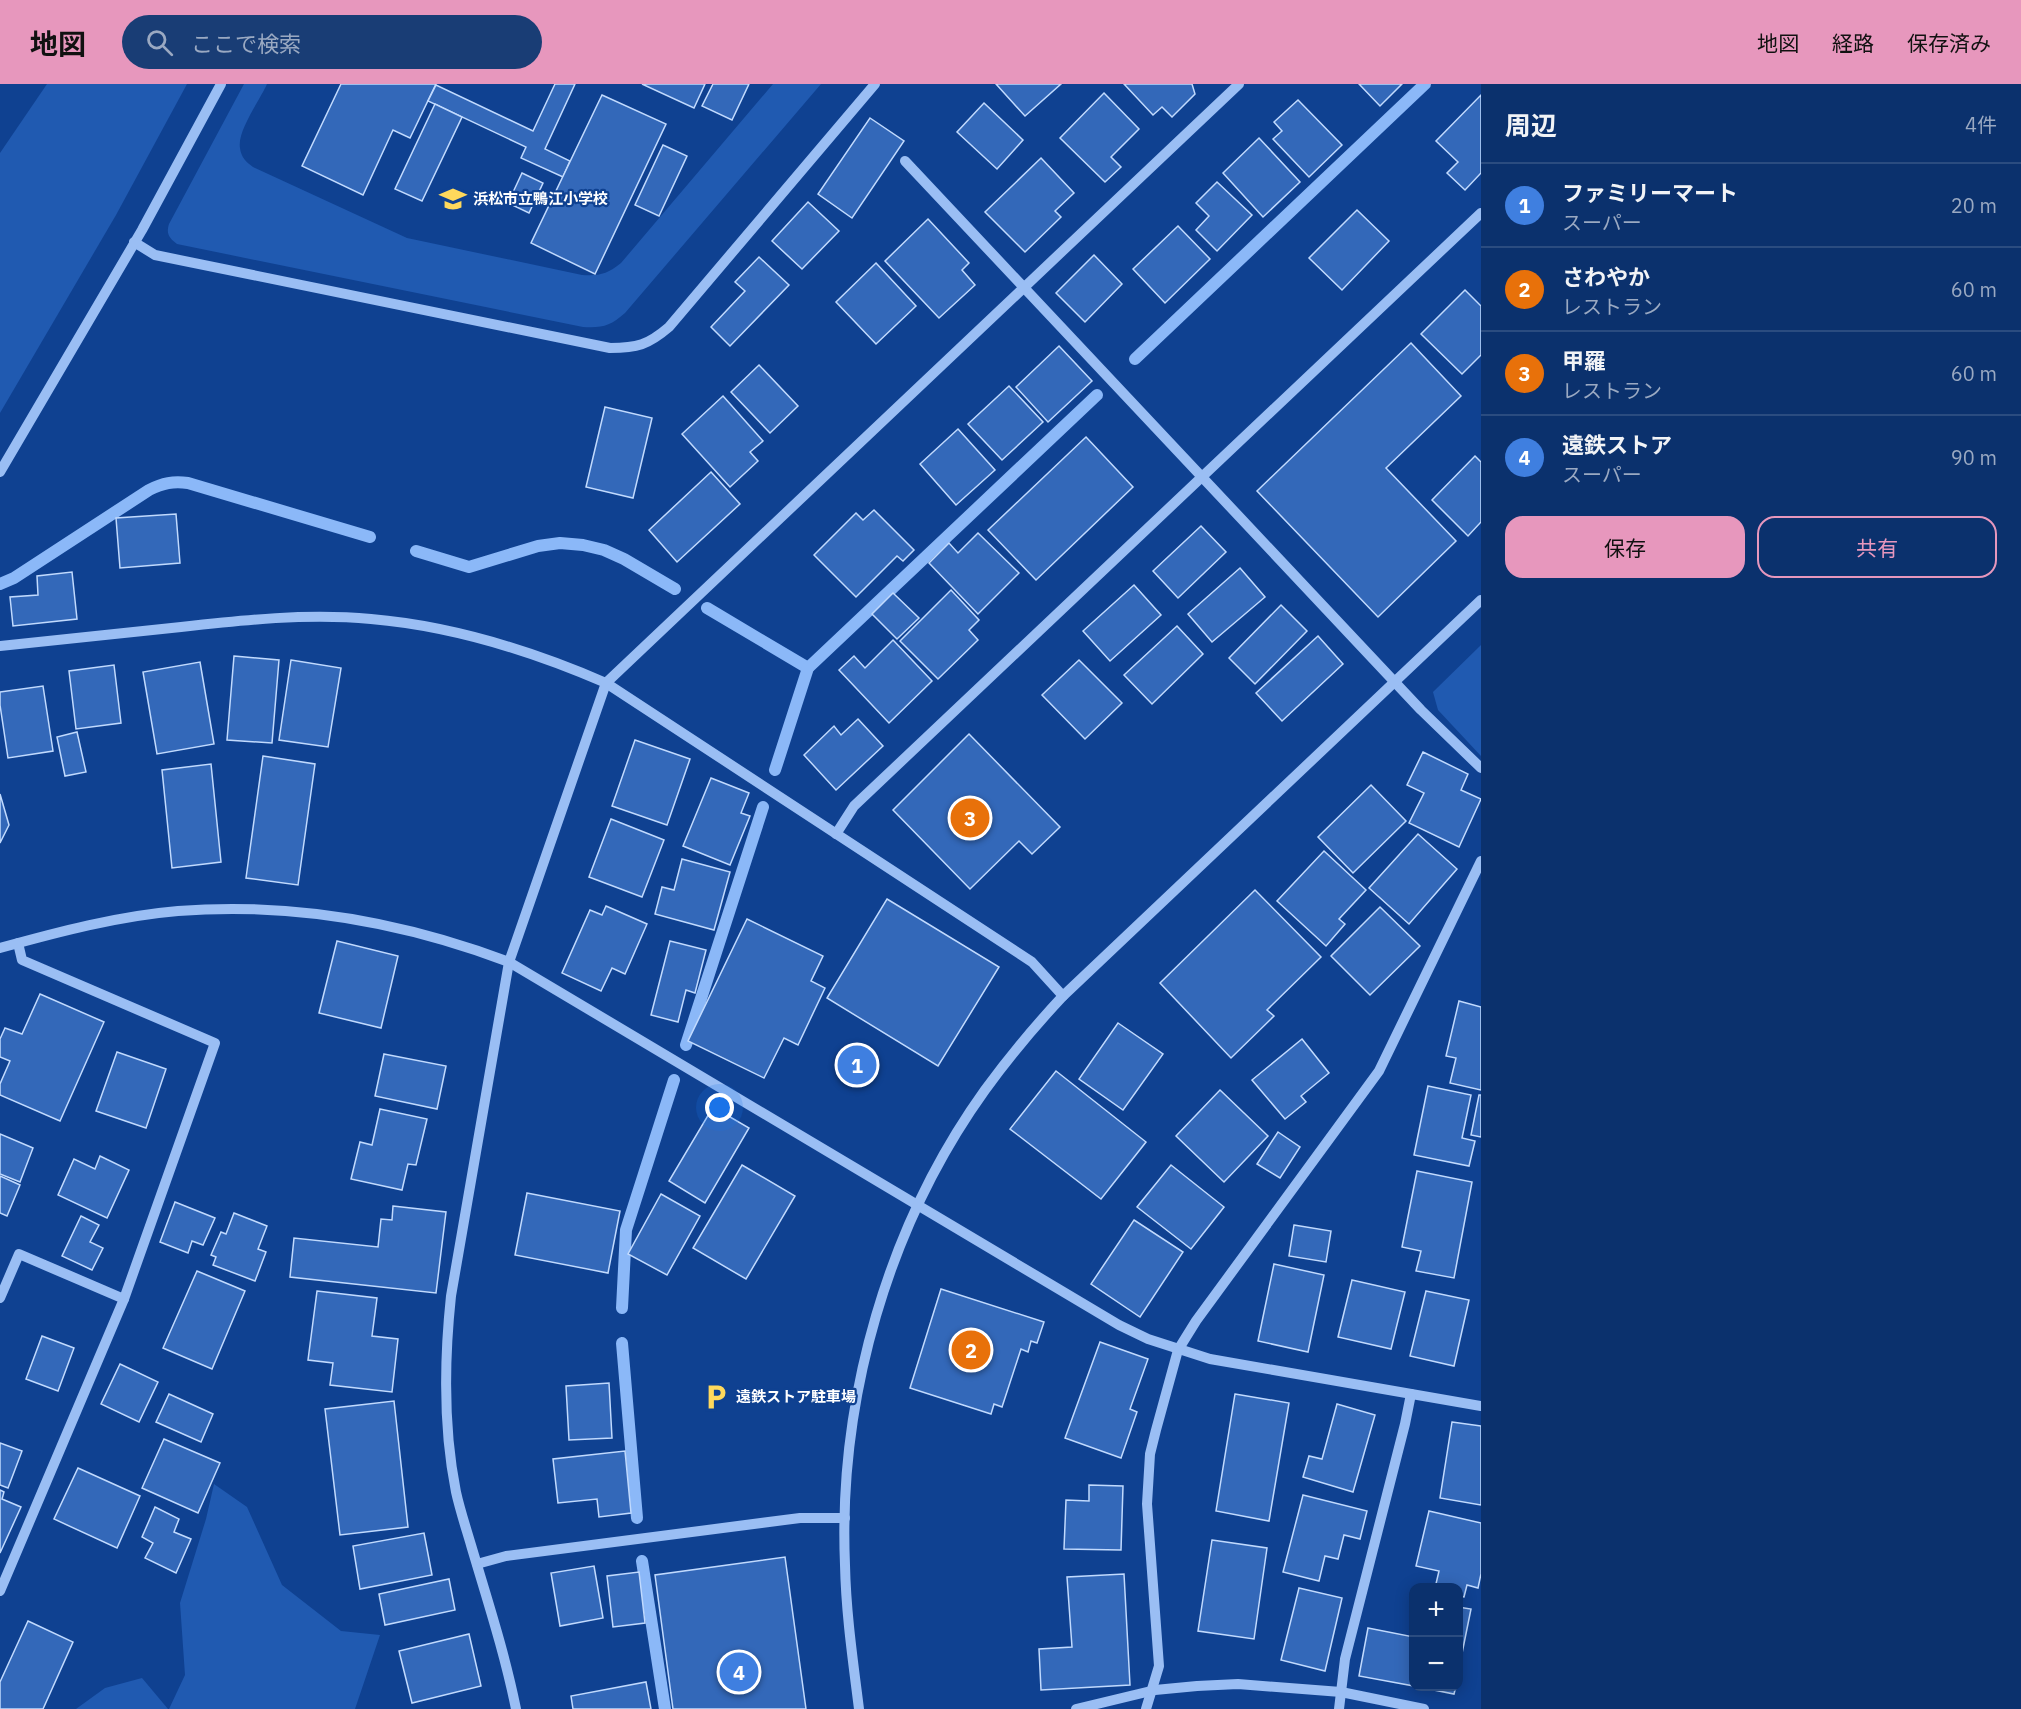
<!DOCTYPE html>
<html lang="ja">
<meta charset="utf-8">
<style>
body{margin:0;font-family:"IBM Plex Sans","Noto Sans JP",sans-serif;background:#193d75;color:#f1f3f6}
.controls{position:absolute;right:18px;bottom:18px;display:grid;overflow:hidden;border-radius:12px;box-shadow:0 3px 15px #0003}
.controls button{width:54px;height:54px;display:grid;place-items:center;padding:0;border:0;border-bottom:2px solid #2b4c80;background:#0b316d;color:#f1f3f6;font:30px sans-serif}
.you{position:absolute;left:720px;top:1024px;width:21px;height:21px;margin:-15px;border:4px solid #fff;border-radius:50%;background:#1a73e8;box-shadow:0 0 0 9px #1a73e833}
.badge{display:grid;place-items:center;width:39px;height:39px;border-radius:50%;background:#e797bd;color:#fff;font-size:20px;font-weight:700}
.pin{position:absolute;translate:-50% -50%;border:3px solid #fff;box-shadow:0 2px 6px #0006}
.list{margin:0;padding:0;list-style:none}
h2{display:flex;justify-content:space-between;align-items:center;height:78px;margin:0;padding:0 24px;font-size:26px}
h2 small{font-size:20px;font-weight:400;color:#9aa9c2}
.list li{display:grid;grid-template-columns:39px 1fr auto;gap:18px;align-items:center;box-sizing:border-box;height:84px;padding:0 24px;border-top:2px solid #2b4c80}
.list b{display:block;font-size:22px;white-space:nowrap}
.list p{margin:0;font-size:20px;white-space:nowrap;color:#9aa9c2}
.list em{font-size:20px;font-style:normal;color:#9aa9c2}
.actions{display:flex;gap:12px;padding:18px 24px}
.actions a{flex:1;padding:14px 0;border:2px solid #e797bd;border-radius:18px;text-align:center;font-size:21px;color:#e797bd}
.actions .main{background:#e797bd;color:#111}
.icon{flex:none;width:33px;height:33px;fill:none;stroke:currentColor;stroke-width:2;stroke-linecap:round;stroke-linejoin:round}
.map{position:relative;flex:none;width:1481px;height:1625px;overflow:hidden}
header{display:flex;align-items:center;gap:36px;box-sizing:border-box;height:84px;padding:0 30px;background:#e797bd;color:#111}
header strong{font-size:28px}
nav{display:flex;gap:33px;margin-inline-start:auto;font-size:21px}
.search{width:420px;height:54px;background:#193d75;display:flex;align-items:center;gap:15px;box-sizing:border-box;padding:0 21px;border-radius:33px;color:#9aa9c2;font-size:22px}
main{display:flex}
aside{flex:1;background:#0b316d}
.map>svg:first-child{display:block}
.green{fill:#205ab1}
.lines{fill:none;stroke-linecap:round;stroke-linejoin:round}
.stream{stroke:#8bb8f8;stroke-width:12}
.building{fill:#3368b9;stroke:#c1dafe;stroke-width:1.5}
.minor{stroke:#9abef4;stroke-width:10}
.labels{text-anchor:middle;stroke-width:4.5;stroke-linejoin:round;paint-order:stroke}
.poi-label{font-size:15px;font-weight:bold;fill:#fff;stroke:#0f4191;text-anchor:start}
</style>
<header>
<strong>地図</strong>
<div class="search"><svg class="icon" aria-label="search" viewBox="0 0 24 24"><circle cx="10" cy="10" r="6"/><path d="M15 15l6 6"/></svg>ここで検索</div>
<nav><a>地図</a><a>経路</a><a>保存済み</a></nav>
</header>
<main>
<div class="map">
<svg width="1481" height="1625" viewBox="0 0 1481 1625">
<rect width="100%" height="100%" fill="#0f4191"/>
<g class="green">
<path d="M47,0h140l-71,131 -116,198v-260z"/>
<path d="M244,0h23c-7,16 -30,47 -27,64 1,9 6,14 13,19l154,71 175,37c18,1 25,-1 39,-12l152,-179h48l-196,229c-15,13 -22,15 -42,14l-406,-83c-8,-6 -11,-10 -8,-20z"/>
<path d="M1481,561v111l-43,-46 -5,-18z"/>
<path d="M214,1400l33,23 35,78 59,46 39,4 -25,74h-186l16,-34 -5,-72 26,-84z"/>
<path d="M142,1594l26,31h-92l29,-21z"/>
</g>
<g class="lines">
<g class="stream">
<path d="M1135,275l290,-275"/>
<path d="M416,467l53,16 69,-21 22,-3 23,2 21,5 20,9 51,30"/>
<path d="M0,500l14,-6 135,-88c14,-7 24,-9 39,-7l182,54"/>
<path d="M707,524l101,60"/>
<path d="M775,686l33,-102 289,-273"/>
<path d="M686,961l77,-238"/>
<path d="M622,1224l4,-78 48,-150"/>
<path d="M622,1259l15,175"/>
<path d="M642,1477l23,148"/>
</g>
</g>
<g class="building">
<path d="M341,0h95l-26,54 -17,-8 -30,65 -61,-29z"/>
<path d="M555,0h20l-30,65 25,12 -7,16 -42,-19 5,-11 -98,-46 8,-16 97,46z"/>
<path d="M642,0h63l-11,24z"/>
<path d="M713,0h36l-17,36 -30,-14z"/>
<path d="M996,0h65l-36,32z"/>
<path d="M1124,0h68l3,10 -23,23 -10,-10 -9,8z"/>
<path d="M1359,0h43l-22,22z"/>
<path d="M1104,9l35,36 -28,28 10,10 -16,15 -45,-44z"/>
<path d="M602,11l64,29 -71,150 -64,-31z"/>
<path d="M1481,11v78l-16,17 -18,-17 11,-11 -22,-21z"/>
<path d="M1298,16l44,45 -33,32 -36,-38 9,-8 -8,-9z"/>
<path d="M984,19l39,37 -26,29 -40,-37z"/>
<path d="M435,20l27,13 -40,84 -27,-12z"/>
<path d="M870,34l34,23 -52,77 -34,-24z"/>
<path d="M1259,54l41,44 -37,35 -40,-44z"/>
<path d="M663,61l24,11 -28,60 -24,-11z"/>
<path d="M1041,74l33,35 -19,18 6,6 -36,35 -40,-40z"/>
<path d="M522,89l21,10 -14,30 -21,-10z"/>
<path d="M1217,98l35,33 -35,36 -21,-21 13,-14 -13,-13z"/>
<path d="M808,118l31,29 -37,38 -30,-28z"/>
<path d="M1357,126l32,31 -47,49 -33,-32z"/>
<path d="M928,135l41,44 -7,7 13,15 -36,33 -54,-57z"/>
<path d="M1178,142l32,33 -45,44 -32,-34z"/>
<path d="M1094,171l28,29 -37,38 -29,-29z"/>
<path d="M759,173l30,28 -59,61 -19,-19 34,-36 -10,-9z"/>
<path d="M876,179l40,43 -40,38 -40,-42z"/>
<path d="M1465,206l16,16v49l-19,19 -41,-40z"/>
<path d="M1411,259l50,53 -75,72 70,73 -78,76 -121,-126z"/>
<path d="M1059,262l33,35 -44,41 -32,-35z"/>
<path d="M759,281l39,41 -28,27 -39,-41z"/>
<path d="M1009,302l34,36 -41,38 -34,-36z"/>
<path d="M723,312l40,45 -13,11 8,9 -28,26 -48,-53z"/>
<path d="M605,323l47,11 -19,80 -47,-11z"/>
<path d="M958,345l37,41 -39,35 -36,-41z"/>
<path d="M1086,353l47,50 -97,93 -48,-50z"/>
<path d="M1475,372l6,6v60l-13,14 -36,-36z"/>
<path d="M711,388l29,32 -63,58 -28,-32z"/>
<path d="M874,426l40,40 -11,11 -6,-5 -41,41 -42,-42 42,-42 7,7z"/>
<path d="M176,430l4,49 -60,5 -4,-50z"/>
<path d="M1201,442l25,26 -48,46 -25,-27z"/>
<path d="M978,449l41,40 -41,41 -49,-51 20,-20 9,10z"/>
<path d="M1240,484l25,29 -53,45 -24,-28z"/>
<path d="M72,488l5,47 -64,7 -3,-29 28,-2 -1,-19z"/>
<path d="M1134,501l27,30 -51,46 -27,-30z"/>
<path d="M951,506l28,30 -10,10 9,10 -40,39 -38,-38z"/>
<path d="M893,509l26,25 -22,21 -25,-25z"/>
<path d="M1281,521l26,26 -52,53 -26,-26z"/>
<path d="M1177,542l26,28 -51,50 -28,-29z"/>
<path d="M1318,552l25,28 -61,57 -26,-28z"/>
<path d="M893,556l39,41 -43,42 -50,-53 15,-14 11,12z"/>
<path d="M234,572l45,4 -7,83 -45,-3z"/>
<path d="M291,576l50,8 -13,79 -49,-7z"/>
<path d="M1079,576l43,43 -37,36 -43,-44z"/>
<path d="M200,578l14,82 -57,10 -14,-82z"/>
<path d="M114,581l7,58 -45,6 -7,-58z"/>
<path d="M43,602l10,65 -45,7 -8,-53v-13z"/>
<path d="M858,635l25,27 -47,44 -32,-35 30,-29 7,9z"/>
<path d="M77,648l9,40 -21,4 -8,-39z"/>
<path d="M969,650l91,93 -28,27 -13,-13 -49,48 -77,-79z"/>
<path d="M635,656l55,19 -23,66 -55,-19z"/>
<path d="M1423,668l45,22 -7,16 20,9 -22,48 -50,-24 15,-30 -17,-8z"/>
<path d="M263,672l52,8 -17,121 -52,-7z"/>
<path d="M211,680l10,98 -49,6 -10,-98z"/>
<path d="M711,694l38,15 -8,20 9,3 -20,49 -47,-19z"/>
<path d="M1371,701l35,36 -53,52 -35,-36z"/>
<path d="M0,710l9,31 -9,18z"/>
<path d="M611,735l53,21 -22,57 -53,-20z"/>
<path d="M1418,750l39,35 -48,55 -40,-36z"/>
<path d="M1324,767l42,39 -27,29 6,5 -19,22 -49,-45z"/>
<path d="M682,775l48,13 -16,58 -59,-16 7,-27 12,3z"/>
<path d="M1255,806l66,67 -54,53 7,6 -43,42 -71,-75z"/>
<path d="M887,815l112,68 -61,99 -111,-68z"/>
<path d="M606,822l41,18 -22,50 -13,-6 -11,23 -39,-18 28,-63 12,5z"/>
<path d="M1380,823l40,39 -50,49 -39,-39z"/>
<path d="M747,835l76,37 -12,25 14,7 -27,57 -14,-7 -20,40 -76,-37z"/>
<path d="M337,857l61,15 -17,72 -62,-15z"/>
<path d="M670,857l36,9 -11,43 -9,-3 -8,32 -27,-7z"/>
<path d="M40,910l64,28 -44,99 -60,-26v-11l10,-23 -10,-4v-18l5,-11 17,6z"/>
<path d="M1459,917l22,6v83l-31,-7 6,-25 -10,-2z"/>
<path d="M1118,939l45,31 -40,56 -44,-31z"/>
<path d="M1302,955l27,34 -28,23 5,6 -21,17 -33,-39z"/>
<path d="M117,968l49,17 -20,59 -50,-17z"/>
<path d="M384,970l62,12 -9,43 -62,-13z"/>
<path d="M1056,987l90,71 -45,57 -91,-70z"/>
<path d="M1428,1002l43,9 -9,43 13,3 -6,25 -55,-11z"/>
<path d="M1220,1006l48,46 -44,46 -48,-46z"/>
<path d="M1479,1011h2v42l-10,-2z"/>
<path d="M713,1023l36,21 -44,75 -36,-22z"/>
<path d="M380,1025l47,10 -11,46 -8,-1 -6,26 -51,-11 9,-37 12,3z"/>
<path d="M1278,1048l22,15 -20,31 -23,-14z"/>
<path d="M0,1050l33,14 -13,34 -20,-8z"/>
<path d="M100,1072l29,14 -22,48 -49,-23 16,-36 21,10z"/>
<path d="M742,1081l53,31 -49,83 -53,-31z"/>
<path d="M1171,1081l53,42 -33,42 -54,-42z"/>
<path d="M1417,1087l55,11 -18,96 -38,-7 5,-20 -19,-4z"/>
<path d="M0,1092l20,9 -13,31 -7,-3z"/>
<path d="M527,1109l93,18 -12,62 -93,-18z"/>
<path d="M661,1110l39,22 -33,59 -39,-21z"/>
<path d="M175,1118l40,16 -12,27 -11,-4 -4,12 -28,-11z"/>
<path d="M393,1122l53,6 -10,81 -146,-16 4,-39 84,9 3,-28 11,1z"/>
<path d="M234,1129l33,13 -9,23 8,3 -11,29 -42,-16 3,-8 -5,-2 10,-23 5,2z"/>
<path d="M81,1132l18,9 -9,17 13,6 -11,22 -30,-14z"/>
<path d="M1134,1136l49,32 -43,65 -49,-33z"/>
<path d="M1294,1141l37,6 -5,31 -37,-6z"/>
<path d="M1274,1180l50,11 -16,77 -50,-11z"/>
<path d="M197,1187l48,20 -33,78 -49,-21z"/>
<path d="M1352,1196l53,12 -14,57 -53,-12z"/>
<path d="M941,1205l103,33 -7,21 -6,-2 -3,11 -7,-3 -19,58 -8,-3 -3,10 -81,-26z"/>
<path d="M317,1207l60,7 -5,38 26,3 -6,53 -62,-7 3,-22 -25,-3z"/>
<path d="M1426,1207l43,9 -15,66 -44,-10z"/>
<path d="M42,1252l32,12 -16,43 -32,-12z"/>
<path d="M1100,1258l48,17 -18,50 7,3 -16,46 -56,-20z"/>
<path d="M120,1280l38,18 -19,40 -38,-18z"/>
<path d="M609,1299l3,55 -43,2 -3,-54z"/>
<path d="M169,1310l44,20 -12,28 -45,-20z"/>
<path d="M1235,1310l54,9 -20,118 -53,-10z"/>
<path d="M394,1317l14,126 -68,8 -15,-126z"/>
<path d="M1337,1320l38,11 -22,77 -50,-15 6,-21 13,3z"/>
<path d="M1452,1338l29,4v79l-41,-7z"/>
<path d="M164,1355l56,24 -22,50 -56,-25z"/>
<path d="M0,1359l22,8 -14,37 -8,-3z"/>
<path d="M625,1367l6,62 -32,4 -2,-18 -39,4 -5,-44z"/>
<path d="M78,1384l62,28 -23,52 -63,-29z"/>
<path d="M1089,1401l34,1 -2,64 -57,-1 2,-49 23,1z"/>
<path d="M0,1406l4,2 -2,7 19,8 -21,46z"/>
<path d="M1303,1411l64,16 -7,28 -16,-4 -6,24 -13,-3 -6,25 -36,-9z"/>
<path d="M155,1423l24,12 -5,13 17,7 -15,34 -31,-15 8,-15 -11,-6z"/>
<path d="M1429,1427l52,12v51l-3,14 -11,-3 -3,12 -6,-1v-8h-23l4,-17 -23,-5z"/>
<path d="M424,1449l8,42 -72,14 -7,-43z"/>
<path d="M1212,1456l55,8 -13,91 -56,-8z"/>
<path d="M785,1473l21,152h-133l-18,-134z"/>
<path d="M594,1482l9,52 -43,8 -9,-53z"/>
<path d="M639,1488l6,51 -32,4 -6,-51z"/>
<path d="M1124,1490l6,111 -89,5 -2,-41 33,-2 -5,-70z"/>
<path d="M449,1495l6,31 -70,15 -6,-31z"/>
<path d="M1299,1504l43,10 -17,73 -44,-11z"/>
<path d="M1458,1523l13,2 -13,64z"/>
<path d="M28,1537l45,21 -30,67h-43v-27z"/>
<path d="M1368,1544l46,9v49l-55,-10z"/>
<path d="M469,1550l12,52 -69,17 -13,-52z"/>
<path d="M646,1598l5,27h-78l-2,-13z"/>
<path d="M1414,1602h42l-2,8z"/>
</g>
<g class="lines">
<g class="minor">
<path d="M905,77l516,549 60,58"/>
<path d="M134,158l21,13 455,93c27,0 38,-3 59,-21l206,-243"/>
<path d="M0,388l142,-242 79,-146"/>
<path d="M0,562c60,-6 120,-13 181,-19 63,-7 126,-14 190,-8 82,7 159,31 235,64l426,279 31,34"/>
<path d="M836,750l18,-28 627,-593"/>
<path d="M0,864c58,-16 118,-32 178,-37 115,-9 225,11 331,51l610,363 29,14 62,20 271,47"/>
<path d="M0,1214l19,-44 105,45"/>
<path d="M477,1480l29,-8 294,-38h45"/>
<path d="M0,1507l124,-292 91,-256 -193,-83 -4,-17"/>
<path d="M516,1625c-11,-55 -29,-110 -45,-164 -5,-17 -11,-35 -15,-53 -13,-65 -12,-130 -5,-196l58,-334 97,-279 633,-599"/>
<path d="M859,1625c-6,-48 -13,-96 -14,-144 -7,-166 43,-340 140,-475 24,-33 50,-64 78,-94l418,-396"/>
<path d="M1076,1625l79,-19 42,-4 41,-2 103,8 83,17"/>
<path d="M1146,1625l13,-43 -12,-162 3,-50 6,-24 22,-80 18,-29 183,-250 102,-210"/>
<path d="M1339,1625l6,-50 60,-235 6,-30"/>
</g>
</g>
<defs>
<symbol id="school-bare" viewBox="-9 -9 18 18"><path d="M0-5L7-2L0 1L-7-2ZM-4 1L0 2.5L4 1V4Q0 6-4 4Z" fill="#ffd95c" stroke="#0f4191" stroke-width="2.5" paint-order="stroke"/></symbol>
<symbol id="parking-bare" viewBox="-9 -9 18 18"><path d="M-3.5-5.5H1a3.5 3.5 0 0 1 0 7H-1V5.5H-3.5ZM-1-3.4V-.6H.8a1.4 1.4 0 0 0 0-2.8Z" fill="#ffd95c" stroke="#0f4191" stroke-width="2.5" paint-order="stroke"/></symbol>
</defs>
<g fill-rule="evenodd">
<use href="#school-bare" x="434" y="96" width="38" height="38"/>
<use href="#parking-bare" x="697" y="1294" width="38" height="38"/>
</g>
<g class="labels">
<g class="poi-label">
<text x="473" y="120">浜松市立鴨江小学校</text>
<text x="736" y="1318">遠鉄ストア駐車場</text>
</g>
</g>
</svg>
<div class="controls">
<button>+</button>
<button>−</button>
</div>
<div class="you"></div>
<div class="pin badge" style="left:857px;top:981px;background:#3f7fe0">1</div>
<div class="pin badge" style="left:971px;top:1266px;background:#e8710a">2</div>
<div class="pin badge" style="left:970px;top:734px;background:#e8710a">3</div>
<div class="pin badge" style="left:739px;top:1588px;background:#3f7fe0">4</div>
</div>
<aside>
<h2>周辺<small>4件</small></h2>
<ul class="list">
<li><span class="badge" style="background:#3f7fe0">1</span><div><b>ファミリーマート</b><p>スーパー</p></div><em>20 m</em></li>
<li><span class="badge" style="background:#e8710a">2</span><div><b>さわやか</b><p>レストラン</p></div><em>60 m</em></li>
<li><span class="badge" style="background:#e8710a">3</span><div><b>甲羅</b><p>レストラン</p></div><em>60 m</em></li>
<li><span class="badge" style="background:#3f7fe0">4</span><div><b>遠鉄ストア</b><p>スーパー</p></div><em>90 m</em></li>
</ul>
<div class="actions"><a class="main">保存</a><a>共有</a></div>
</aside>
</main>
